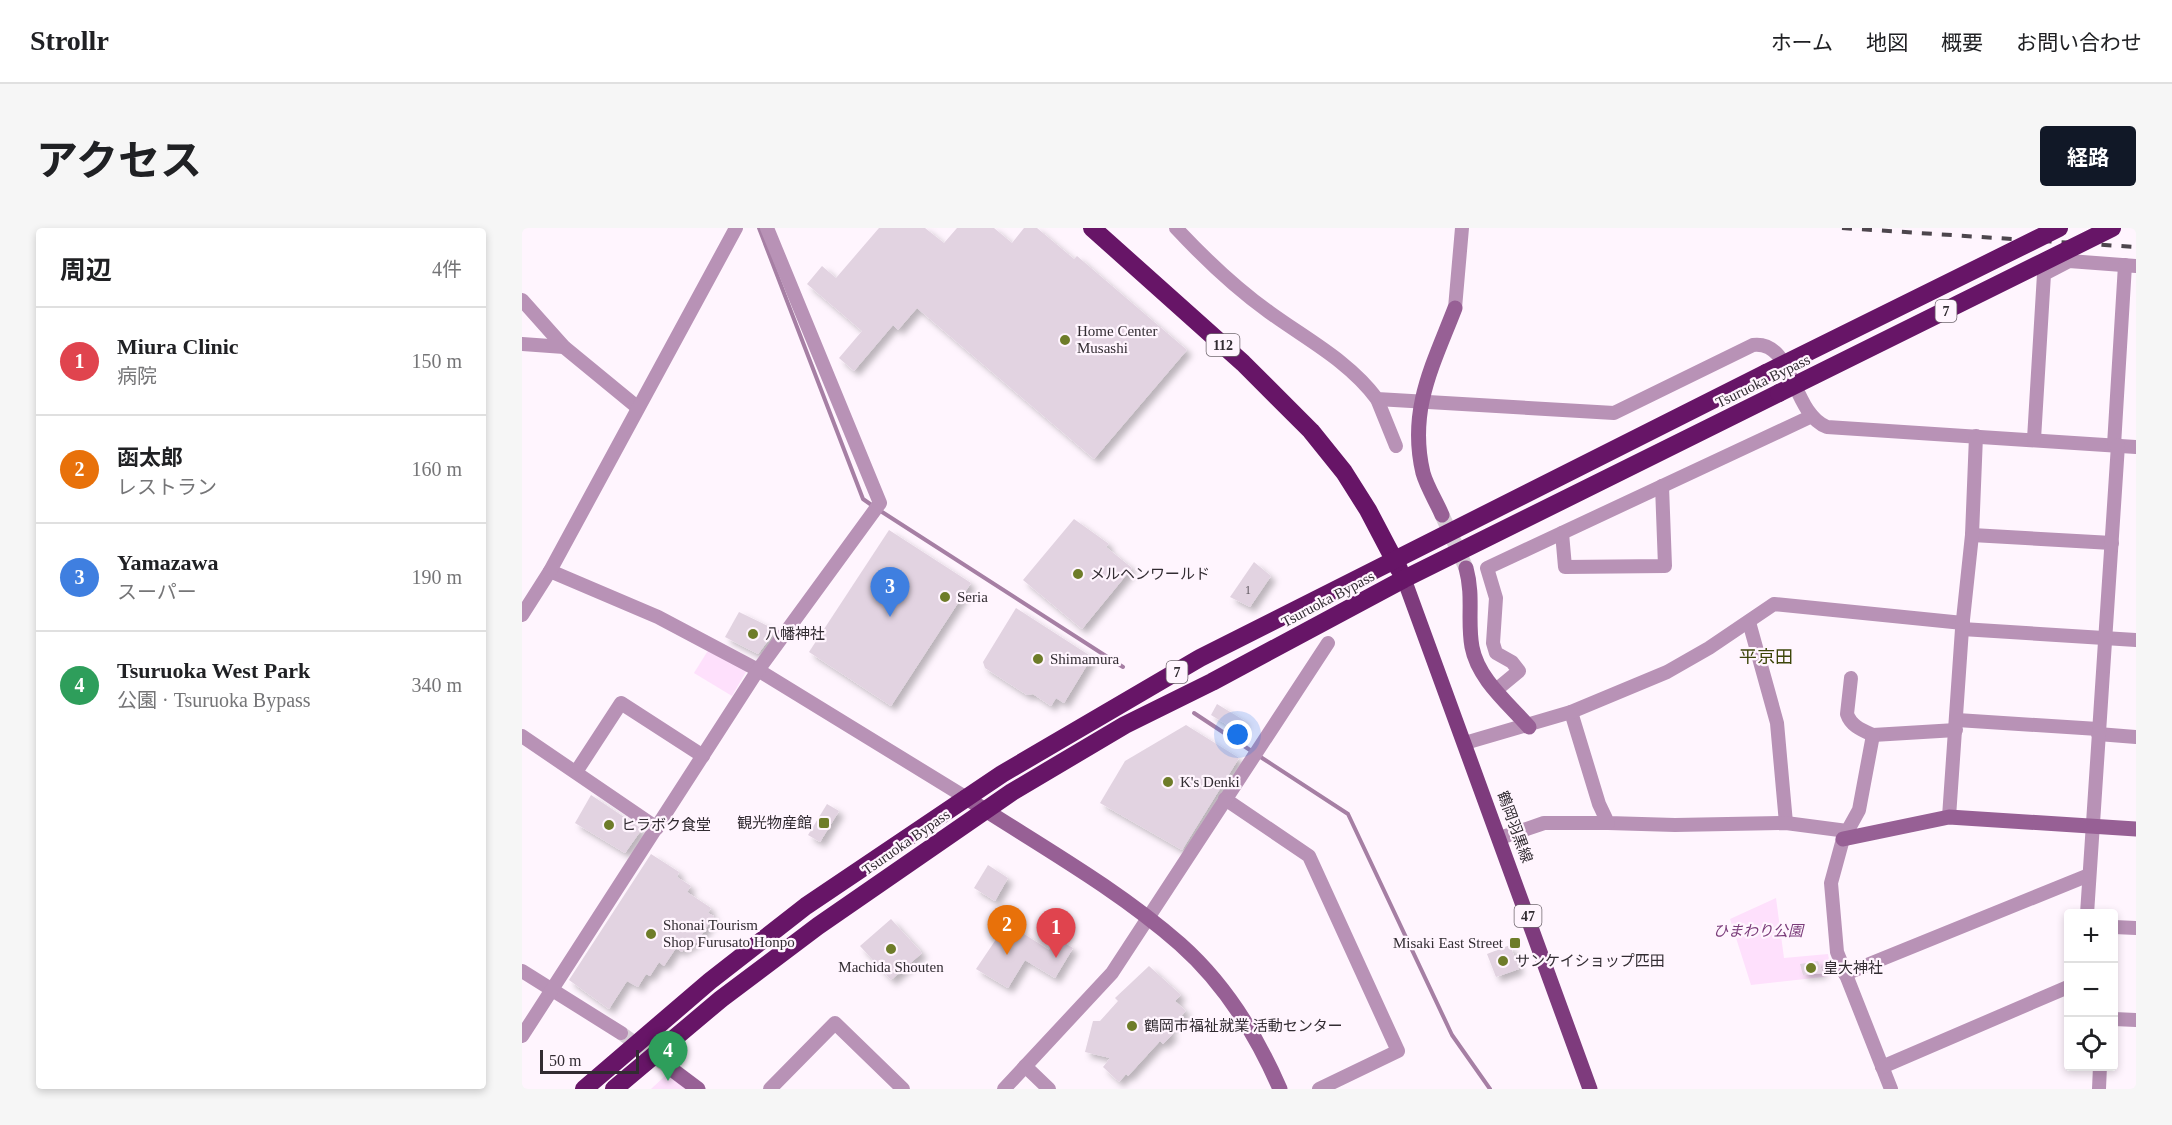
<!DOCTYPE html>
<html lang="ja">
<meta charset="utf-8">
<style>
body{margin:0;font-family:"Times New Roman","Noto Sans JP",serif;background:#f6f6f6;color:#202124}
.controls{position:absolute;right:18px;bottom:18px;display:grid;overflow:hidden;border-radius:6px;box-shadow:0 3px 9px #0003}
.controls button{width:54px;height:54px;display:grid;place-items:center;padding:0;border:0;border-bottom:2px solid #e0e0e0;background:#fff;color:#202124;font:30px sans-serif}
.scale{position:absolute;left:18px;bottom:15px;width:99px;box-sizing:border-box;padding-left:6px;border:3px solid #322c32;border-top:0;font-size:16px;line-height:21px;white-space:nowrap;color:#322c32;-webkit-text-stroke:4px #fff5fe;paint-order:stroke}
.you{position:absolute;left:716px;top:507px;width:21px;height:21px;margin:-15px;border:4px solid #fff;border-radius:50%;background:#1a73e8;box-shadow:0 0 0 9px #1a73e833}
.badge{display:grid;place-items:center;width:39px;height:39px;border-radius:50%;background:#111827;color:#fff;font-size:20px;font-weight:700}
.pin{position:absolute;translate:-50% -50px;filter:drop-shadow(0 2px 3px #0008)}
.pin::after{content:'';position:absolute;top:32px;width:21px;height:18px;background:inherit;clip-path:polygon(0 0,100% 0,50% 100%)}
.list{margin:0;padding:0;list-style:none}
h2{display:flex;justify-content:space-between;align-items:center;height:78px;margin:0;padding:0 24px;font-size:26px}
h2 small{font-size:20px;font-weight:400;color:#757577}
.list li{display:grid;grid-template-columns:39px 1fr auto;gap:18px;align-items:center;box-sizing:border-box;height:108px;padding:0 24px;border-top:2px solid #e0e0e0}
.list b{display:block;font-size:22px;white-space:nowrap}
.list p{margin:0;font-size:20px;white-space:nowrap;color:#757577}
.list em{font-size:20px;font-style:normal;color:#757577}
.icon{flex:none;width:33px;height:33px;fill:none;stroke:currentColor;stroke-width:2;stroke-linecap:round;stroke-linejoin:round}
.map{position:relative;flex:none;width:1614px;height:861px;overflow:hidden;border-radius:6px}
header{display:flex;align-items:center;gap:36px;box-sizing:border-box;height:84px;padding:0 30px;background:#fff;border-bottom:2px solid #e0e0e0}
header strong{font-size:28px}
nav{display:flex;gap:33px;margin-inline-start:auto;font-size:21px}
.intro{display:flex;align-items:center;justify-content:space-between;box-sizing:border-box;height:144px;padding:0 36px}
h1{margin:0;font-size:42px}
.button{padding:15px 27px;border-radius:6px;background:#111827;color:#fff;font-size:21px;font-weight:700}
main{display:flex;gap:36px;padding:0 36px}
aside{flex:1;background:#fff;border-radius:6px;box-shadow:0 3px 9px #0003}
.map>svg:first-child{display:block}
.green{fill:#fee0fc}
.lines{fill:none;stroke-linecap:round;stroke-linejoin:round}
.stream{stroke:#a67fa4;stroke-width:4}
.building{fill:#e2d3e1;filter:url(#shadow)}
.street-tunnel{stroke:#d6cdd5;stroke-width:14;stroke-dasharray:14 7;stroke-linecap:butt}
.secondary-tunnel{stroke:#d6cdd5;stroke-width:15;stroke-dasharray:15 8;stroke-linecap:butt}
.street{stroke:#b892b6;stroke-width:14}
.secondary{stroke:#976095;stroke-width:15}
.primary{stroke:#7e3b7d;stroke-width:15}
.highway{stroke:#671567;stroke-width:18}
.rail{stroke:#4d464d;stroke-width:4;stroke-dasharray:10 10;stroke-linecap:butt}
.highway-bridge{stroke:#671567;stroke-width:18}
.poi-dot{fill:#6e7c29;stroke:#fff5fe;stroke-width:2}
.labels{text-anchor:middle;stroke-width:4.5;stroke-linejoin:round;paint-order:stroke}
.number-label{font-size:12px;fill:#5e565e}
.shield{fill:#fff5fe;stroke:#70686f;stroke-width:1.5}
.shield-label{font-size:14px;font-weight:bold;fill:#322c32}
.poi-label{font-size:15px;fill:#322c32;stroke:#fff5fe;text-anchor:start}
.street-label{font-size:15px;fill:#322c32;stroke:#fff5fe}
.park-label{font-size:15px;font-style:italic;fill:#7a3b79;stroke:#fff5fe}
.quarter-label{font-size:18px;fill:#3d460a;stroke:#fff5fe}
</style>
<header>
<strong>Strollr</strong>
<nav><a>ホーム</a><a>地図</a><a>概要</a><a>お問い合わせ</a></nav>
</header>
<div class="intro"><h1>アクセス</h1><a class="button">経路</a></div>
<main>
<aside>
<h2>周辺<small>4件</small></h2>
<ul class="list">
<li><span class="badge" style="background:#e0444e">1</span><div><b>Miura Clinic</b><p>病院</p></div><em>150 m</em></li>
<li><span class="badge" style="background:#e8710a">2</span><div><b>函太郎</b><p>レストラン</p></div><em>160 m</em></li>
<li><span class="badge" style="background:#3f7fe0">3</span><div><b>Yamazawa</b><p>スーパー</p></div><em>190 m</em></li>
<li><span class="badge" style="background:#2e9e5b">4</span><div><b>Tsuruoka West Park</b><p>公園 · Tsuruoka Bypass</p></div><em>340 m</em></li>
</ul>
</aside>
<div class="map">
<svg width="1614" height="861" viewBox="0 0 1614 861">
<defs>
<filter id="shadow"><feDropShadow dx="5" dy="5" stdDeviation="3" flood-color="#0004"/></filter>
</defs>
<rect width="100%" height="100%" fill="#fff5fe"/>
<g class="green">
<path d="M187,421l38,21 -15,26 -38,-23z"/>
<path d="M1254,670l8,60 44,-4 4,22 -81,9 -21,-66z"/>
<path d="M144,847l20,11 -1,3h-34z"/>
</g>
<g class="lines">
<g class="stream">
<path d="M237,0l104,271 10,7"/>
<path d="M357,282l244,157"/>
<path d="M672,485l59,39"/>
<path d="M737,528l89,58 104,221 38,54"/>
</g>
</g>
<g class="building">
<path d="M357,0h46l19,15 13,-15h37l18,15 12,-15h13l37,31 3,-3 110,94 -93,109 -177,-151 -19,22 -5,-5 -39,46 -15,-13 23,-27 -55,-47 15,-18 14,12z"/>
<path d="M552,291l35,25 -3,3 26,21 -50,61 -59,-49z"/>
<path d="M367,302l82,53 -80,123 -82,-54z"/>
<path d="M732,334l17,14 -21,31 -20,-10z"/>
<path d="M494,380l76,49 -28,46 -8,-5 -5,8 -18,-12 -6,1 -42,-27 -2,-6z"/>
<path d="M217,384l37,18 -18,24 -33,-17z"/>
<path d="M695,476l28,17 -8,10 -26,-16z"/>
<path d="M664,497l53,33 -57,92 -82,-47 25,-42z"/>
<path d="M69,567l51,34 -17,24 -50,-30z"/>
<path d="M305,576l12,7 -19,31 -12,-7z"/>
<path d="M129,626l28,18 -2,5 14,9 -4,6 24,16 -3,5 6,3 -18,27 -3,-2 -4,7 -3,-2 -4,6 -6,-4 -12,18 -5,-4 -9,14 -4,-2 -8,13 -11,-6 -18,28 -40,-29z"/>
<path d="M466,637l20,13 -13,23 -21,-13z"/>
<path d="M369,691l31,34 -31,27 -31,-34z"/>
<path d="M485,695l42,27 7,-12 17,10 -18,30 -30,-18 -17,28 -32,-19z"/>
<path d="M988,717l9,24 -23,8 -9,-23z"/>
<path d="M1296,733l5,12 -20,2 -3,-11z"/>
<path d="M627,738l32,29 -6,6 11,10 -18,19 5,4 -10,10 -3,-3 -32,35 -2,-2 -7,8 -16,-15 7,-9 -25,-6 8,-31h7l18,-20 -3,-3z"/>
</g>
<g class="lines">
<path class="street-tunnel" d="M99,805l53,38"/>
<path class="secondary-tunnel" d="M920,287l24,53"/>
<g class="street">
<path d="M654,0c29,31 58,59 93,84 37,27 80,49 108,87l237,14 139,-68c41,-5 38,68 74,82l309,20"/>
<path d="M0,72l42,47 73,60"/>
<path d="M933,80l7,-80"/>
<path d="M0,116l42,3"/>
<path d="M855,171l19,47"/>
<path d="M1512,211l10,-165 25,-13 67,5"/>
<path d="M1592,217l11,-180"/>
<path d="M1040,305l3,34 100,-1 -3,-80"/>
<path d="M1450,307l140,8"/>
<path d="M28,343l108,46 100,53 207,127"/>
<path d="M0,387l28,-44 186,-343"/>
<path d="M1227,394l28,101 9,100"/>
<path d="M1440,401l174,11"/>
<path d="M1329,450l-4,36c4,12 15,16 26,21l83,-5"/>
<path d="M974,462l23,-19 -7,-9 -16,-9 -3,-10 3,-45 -9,-30 325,-152"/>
<path d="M1049,484l28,92 9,19 67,2 111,-2 61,8"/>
<path d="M1435,492l141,9"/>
<path d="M1576,506l38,3"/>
<path d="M1351,507l-14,75 -16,29 -12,44 6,69 54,137"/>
<path d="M0,508l135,92"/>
<path d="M943,515l106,-31 96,-40 42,-24 65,-44 189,19"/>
<path d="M54,544l45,-69 82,53"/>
<path d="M703,571l84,57 89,195 -79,38"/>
<path d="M1427,589l13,-188 10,-94 4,-99"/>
<path d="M978,610l44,-15h64"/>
<path d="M1565,686l31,-469"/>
<path d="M1592,699l22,1"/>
<path d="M0,743l99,62"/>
<path d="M1323,746l244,-99"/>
<path d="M1592,791l22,1"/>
<path d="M0,808l236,-366 122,-167 -113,-275"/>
<path d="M503,838l24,23"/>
<path d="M1360,839l186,-80"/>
<path d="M248,861l65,-66 68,66"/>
<path d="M482,861l108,-116 216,-330"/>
<path d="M1577,861l1,-23"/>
</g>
<g class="secondary">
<path d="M920,287c-6,-14 -15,-28 -19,-42 -15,-63 10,-108 32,-165"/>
<path d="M944,340c8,29 1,52 6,79 6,32 36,56 57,80"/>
<path d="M443,569c72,47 150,90 215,147 44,39 77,92 100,145"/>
<path d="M1321,611l106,-22 187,12"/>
<path d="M152,843l24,18"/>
</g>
<path class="primary" d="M882,351l186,510"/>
<g class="highway">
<path d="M570,0l151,135 68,68 33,41 24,38 31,59"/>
<path d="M62,861l126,-108 96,-75 196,-132 198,-116 566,-285"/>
<path d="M92,861l107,-90 97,-73 194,-134 113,-67 87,-43 192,-103 375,-186"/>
</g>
<path class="rail" d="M1320,0l294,19"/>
<g class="highway-bridge">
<path d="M1244,145l293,-145"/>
<path d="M1257,165l333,-165"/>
</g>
</g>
<g class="poi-dot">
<circle cx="543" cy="112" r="6"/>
<circle cx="556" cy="346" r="6"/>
<circle cx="423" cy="369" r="6"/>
<circle cx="231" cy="406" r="6"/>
<circle cx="516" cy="431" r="6"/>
<circle cx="646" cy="554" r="6"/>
<rect x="296" y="589" width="12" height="12" rx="3"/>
<circle cx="87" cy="597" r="6"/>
<circle cx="129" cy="706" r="6"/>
<rect x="987" y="709" width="12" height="12" rx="3"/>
<circle cx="369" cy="721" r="6"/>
<circle cx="981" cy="733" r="6"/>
<circle cx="1289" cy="740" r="6"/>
<circle cx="610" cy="798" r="6"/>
</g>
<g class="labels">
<g class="number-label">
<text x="726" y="366">1</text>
</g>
<g class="shield">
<rect x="1413.5" y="72" width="21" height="22" rx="4.5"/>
<rect x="684.5" y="106" width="33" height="22" rx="4.5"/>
<rect x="644.5" y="433" width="21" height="22" rx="4.5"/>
<rect x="992.5" y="677" width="27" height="22" rx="4.5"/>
</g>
<g class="shield-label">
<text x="1424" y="88">7</text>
<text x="701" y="122">112</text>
<text x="655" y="449">7</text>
<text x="1006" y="693">47</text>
</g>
<g class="poi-label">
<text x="555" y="108">Home Center<tspan x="555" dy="17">Musashi</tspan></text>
<text x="568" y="351">メルヘンワールド</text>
<text x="435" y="374">Seria</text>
<text x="243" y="411">八幡神社</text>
<text x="528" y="436">Shimamura</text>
<text x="658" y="559">K's Denki</text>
<text x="290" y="600" text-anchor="end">観光物産館</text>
<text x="99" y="602">ヒラボク食堂</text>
<text x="141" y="702">Shonai Tourism<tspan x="141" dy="17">Shop Furusato Honpo</tspan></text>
<text x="981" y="720" text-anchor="end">Misaki East Street</text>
<text x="993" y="738">サンケイショップ匹田</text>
<text x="369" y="744" text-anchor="middle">Machida Shouten</text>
<text x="1301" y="745">皇大神社</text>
<text x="622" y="803">鶴岡市福祉就業 活動センター</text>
</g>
<g class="street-label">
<text transform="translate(1241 153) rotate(-26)" y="5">Tsuruoka Bypass</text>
<text transform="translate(806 371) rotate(-28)" y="5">Tsuruoka Bypass</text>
<text transform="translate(993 599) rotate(70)" y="5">鶴岡羽黒線</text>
<text transform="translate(384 614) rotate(-35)" y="5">Tsuruoka Bypass</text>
</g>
<g class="park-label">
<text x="1236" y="708">ひまわり公園</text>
</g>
<g class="quarter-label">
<text x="1244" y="435">平京田</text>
</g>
</g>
</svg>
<div class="controls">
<button>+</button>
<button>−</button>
<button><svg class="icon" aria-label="locate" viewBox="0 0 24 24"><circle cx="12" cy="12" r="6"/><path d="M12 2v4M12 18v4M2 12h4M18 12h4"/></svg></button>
</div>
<div class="scale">50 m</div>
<div class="you"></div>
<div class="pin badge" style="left:534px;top:730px;background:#e0444e">1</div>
<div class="pin badge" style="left:485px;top:727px;background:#e8710a">2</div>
<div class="pin badge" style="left:368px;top:389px;background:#3f7fe0">3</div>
<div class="pin badge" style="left:146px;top:853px;background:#2e9e5b">4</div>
</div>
</main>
